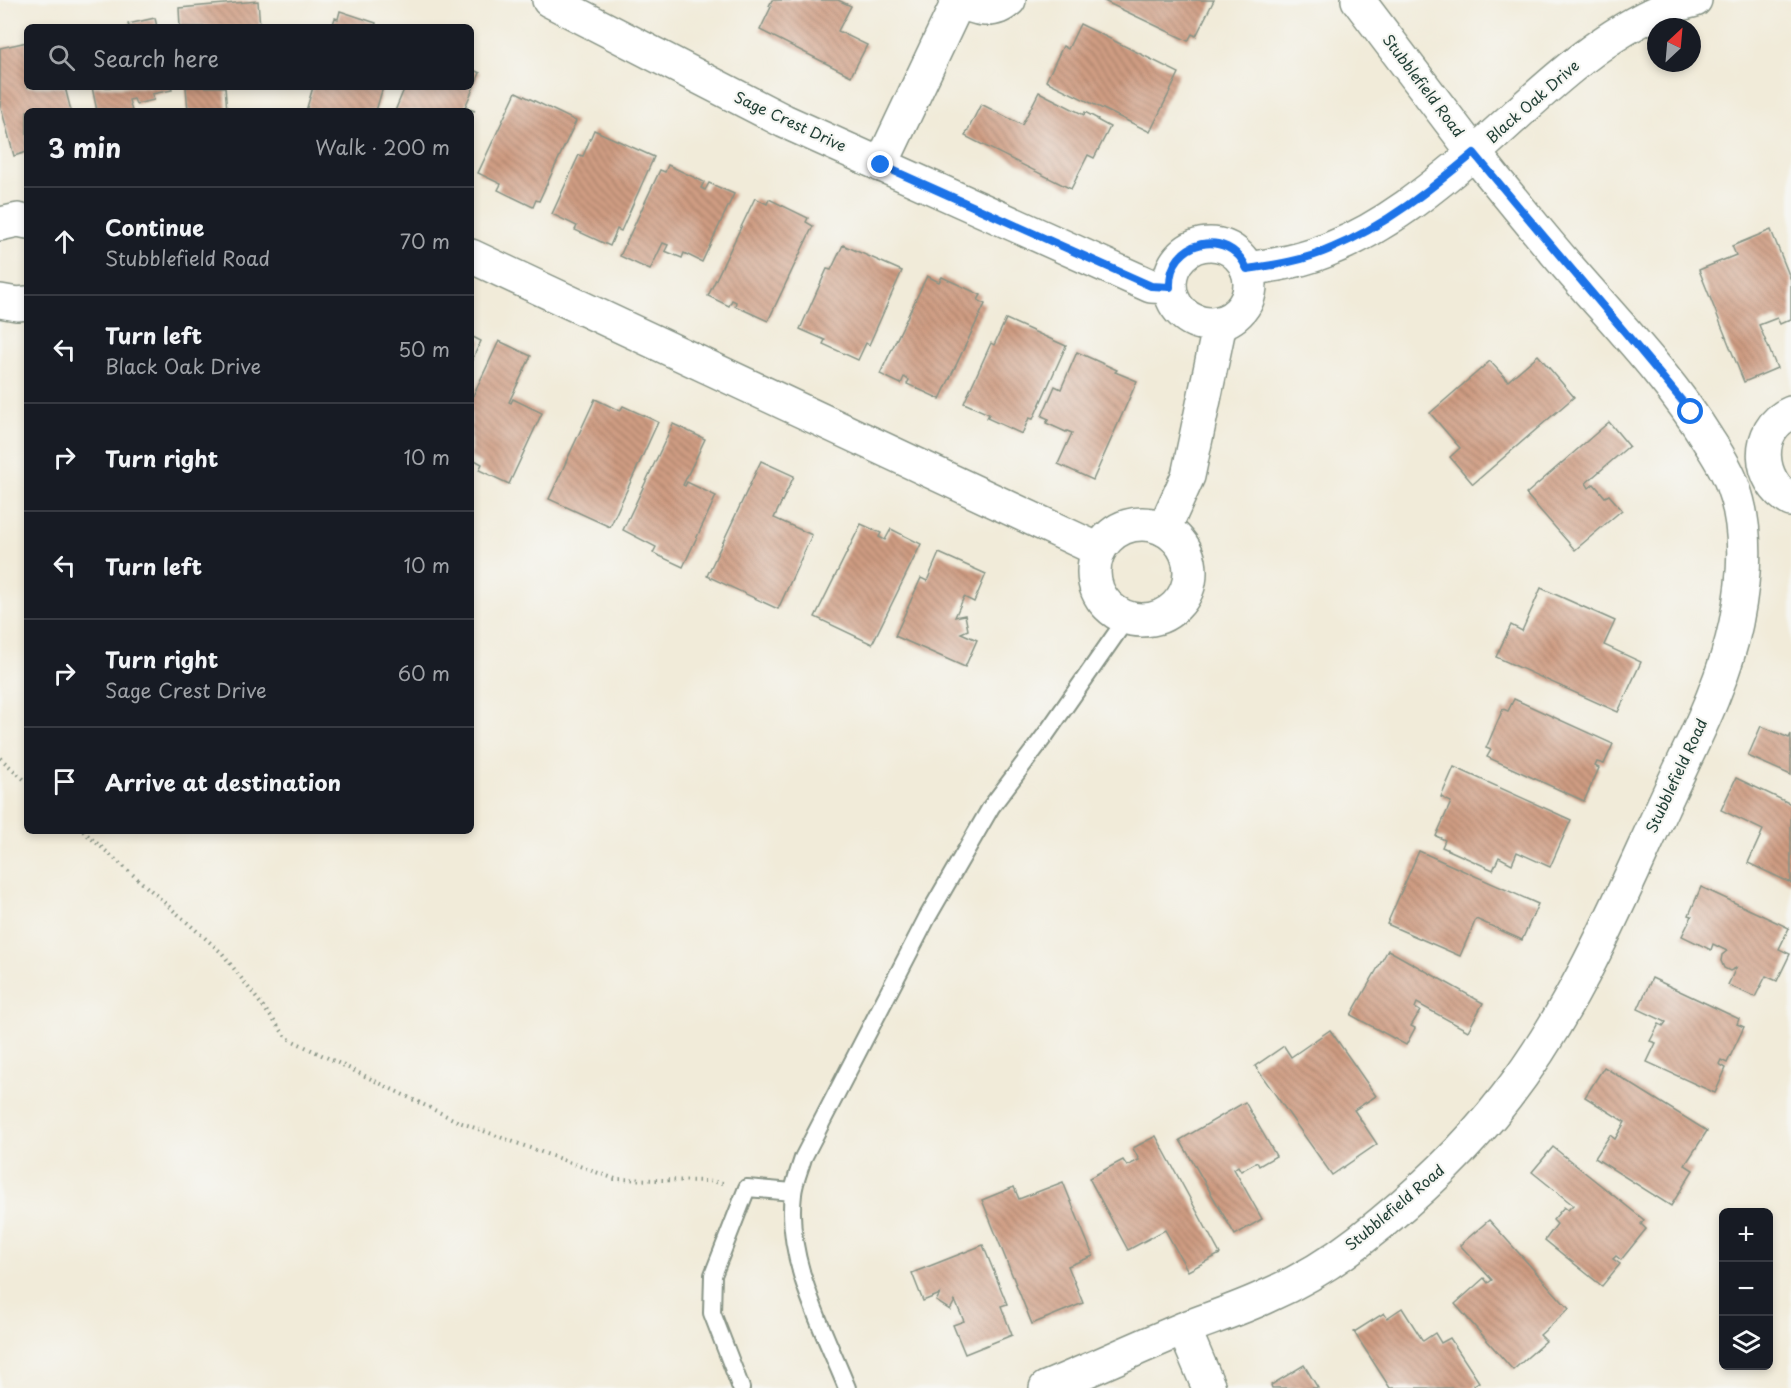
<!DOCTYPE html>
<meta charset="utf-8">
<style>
body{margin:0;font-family:"Playpen Sans",sans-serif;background:#20242c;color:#f1f3f6}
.controls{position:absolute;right:18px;bottom:18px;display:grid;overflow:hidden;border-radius:9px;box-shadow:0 3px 9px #0003}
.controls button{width:54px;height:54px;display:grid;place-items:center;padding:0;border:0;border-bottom:2px solid #363941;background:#171b24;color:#f1f3f6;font:30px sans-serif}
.compass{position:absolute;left:1647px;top:18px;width:54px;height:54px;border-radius:50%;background:#171b24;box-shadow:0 3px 9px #0003;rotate:26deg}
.stop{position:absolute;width:18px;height:18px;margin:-14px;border:4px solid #1a73e8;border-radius:50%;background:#fff}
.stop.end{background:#1a73e8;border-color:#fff;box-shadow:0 2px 6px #0008}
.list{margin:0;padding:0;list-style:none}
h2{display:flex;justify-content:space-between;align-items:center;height:78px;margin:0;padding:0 24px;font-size:26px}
h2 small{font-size:20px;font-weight:400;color:#9ea1a6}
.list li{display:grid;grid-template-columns:39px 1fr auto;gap:18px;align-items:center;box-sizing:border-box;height:108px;padding:0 24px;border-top:2px solid #363941}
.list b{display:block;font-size:22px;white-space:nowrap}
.list p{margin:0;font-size:20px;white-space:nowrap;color:#9ea1a6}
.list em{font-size:20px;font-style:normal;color:#9ea1a6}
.icon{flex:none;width:33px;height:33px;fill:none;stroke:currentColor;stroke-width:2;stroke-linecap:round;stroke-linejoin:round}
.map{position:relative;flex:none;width:1791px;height:1388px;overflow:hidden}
.search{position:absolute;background:#171b24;box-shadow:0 3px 9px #0003;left:24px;top:24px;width:450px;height:66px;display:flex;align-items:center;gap:15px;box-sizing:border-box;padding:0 21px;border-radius:9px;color:#9ea1a6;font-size:22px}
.panel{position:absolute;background:#171b24;box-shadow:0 3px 9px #0003;left:24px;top:108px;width:450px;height:726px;border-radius:9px}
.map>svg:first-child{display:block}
.building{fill:url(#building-back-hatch)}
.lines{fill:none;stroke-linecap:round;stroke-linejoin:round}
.service-casing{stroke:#889486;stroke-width:20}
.minor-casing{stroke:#889486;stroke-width:36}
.tertiary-casing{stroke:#889486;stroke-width:36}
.path{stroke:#889486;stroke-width:4;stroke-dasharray:1.5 4.5;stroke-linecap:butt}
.service{stroke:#fff;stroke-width:16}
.minor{stroke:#fff;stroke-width:33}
.tertiary{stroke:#fff;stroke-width:33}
.route{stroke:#1a73e8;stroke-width:8}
.labels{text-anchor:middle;stroke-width:4.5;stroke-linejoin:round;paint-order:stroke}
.street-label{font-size:15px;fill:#1f3d34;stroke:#f6f6f2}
</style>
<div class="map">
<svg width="1791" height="1388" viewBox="0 0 1791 1388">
<defs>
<pattern id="building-back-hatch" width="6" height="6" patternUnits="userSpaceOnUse" patternTransform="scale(1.5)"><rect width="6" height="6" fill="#cf9c82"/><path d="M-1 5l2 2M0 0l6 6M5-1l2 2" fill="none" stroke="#a7806b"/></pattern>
</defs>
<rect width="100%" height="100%" fill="#f6f6f2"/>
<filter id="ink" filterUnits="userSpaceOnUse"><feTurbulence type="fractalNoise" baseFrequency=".0167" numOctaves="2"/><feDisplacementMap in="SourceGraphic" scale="12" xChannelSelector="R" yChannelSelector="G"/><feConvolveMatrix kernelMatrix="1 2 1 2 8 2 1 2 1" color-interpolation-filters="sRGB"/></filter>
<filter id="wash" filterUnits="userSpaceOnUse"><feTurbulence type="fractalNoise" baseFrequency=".008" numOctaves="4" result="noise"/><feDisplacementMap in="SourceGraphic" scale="24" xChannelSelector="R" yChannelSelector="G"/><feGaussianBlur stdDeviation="1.35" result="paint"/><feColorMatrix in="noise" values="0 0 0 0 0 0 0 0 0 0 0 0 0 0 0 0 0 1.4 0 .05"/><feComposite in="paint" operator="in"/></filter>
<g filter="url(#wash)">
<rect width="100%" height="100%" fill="#f1ebd9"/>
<g id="blocks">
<g class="building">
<path d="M772,0h66l13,6 -13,25 29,14 -16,31 -91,-46 11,-23 -2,-1z"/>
<path d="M1102,0h112l-18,36 -4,-2 -4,7z"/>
<path d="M258,1l2,26h-80l-1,-19z"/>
<path d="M340,11l36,12 -1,4h-43l3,-9 3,1z"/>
<path d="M155,18l2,9h-28l-1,-3z"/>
<path d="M1080,24l99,49 -29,59 -104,-51 17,-35 5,3z"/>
<path d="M27,42v45h38l6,24h-44v41l-13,4 -14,-52v-56z"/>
<path d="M471,69l9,4 -15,34 10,4h-80l10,-24h66z"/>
<path d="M92,87h79l1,3 -20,4 2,6 -18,4 -2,-5 -5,1 3,11h-35z"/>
<path d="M186,87h39l2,24h-39z"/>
<path d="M313,87h70l-7,24h-70z"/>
<path d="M516,92l60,29 -37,80 -3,-1 -3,7 -35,-17 3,-6 -23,-11z"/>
<path d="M1039,92l45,23 1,-3 13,7 -1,1 13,7 -16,31 -6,-3 -17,34 -106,-53 16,-32 41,21z"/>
<path d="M594,130l60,27 -33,74 -4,-2 -7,17 -35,-16 2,-4 -25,-12 27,-59 4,1z"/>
<path d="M668,165l36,17 -3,6 4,2 4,-7 25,11 -32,68 -18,-9 -2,5 -17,-7 3,-6 -5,-2 -13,27 -30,-14 40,-86 5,2z"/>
<path d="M755,198l12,6 2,-5 39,19 -2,4 7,4 -45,95 -33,-15 1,-4 -4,-2 -3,6 -21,-10z"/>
<path d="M1771,230l20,50v39l-11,5 -3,-6 -18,7 18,43 -33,14 -45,-112 37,-15 -4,-9z"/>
<path d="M843,245l59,26 -33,74 -3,-2 -8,17 -35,-16 2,-4 -25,-11 27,-60 4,1z"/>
<path d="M927,276l12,6 3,-5 39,18 -3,5 7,4 -45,95 -33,-15 2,-4 -5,-3 -3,7 -21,-10z"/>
<path d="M1006,319l60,27 -33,73 -4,-1 -7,16 -35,-16 2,-4 -25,-11 27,-60 3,2z"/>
<path d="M471,336l10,5 -10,21z"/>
<path d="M499,341l32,15 -22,46 2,1 2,-4 29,14 -33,71 -30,-14 3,-6 -11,-6v-58z"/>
<path d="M1077,352l40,18 -2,2 22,9 -44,99 -35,-16 14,-31 -5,-2 -1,1 -20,-9 3,-4 -7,-3 13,-30 6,3z"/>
<path d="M1538,355l36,42 -101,87 -23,-27 10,-9 -30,-35 60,-52 18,20z"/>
<path d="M595,399l25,12 3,-5 35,16 -48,105 -61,-28z"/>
<path d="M1609,422l20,24 -43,37 3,5 5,-4 11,13 4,-2 13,15 -47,40 -49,-56z"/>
<path d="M673,424l32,15 -22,46 2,1 2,-4 29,14 -33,71 -30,-14 3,-6 -33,-17z"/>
<path d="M761,461l33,15 -20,42 38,17 -34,74 -71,-33z"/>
<path d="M861,524l20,9 -2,4 6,3 6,-11 30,15 -49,100 -57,-27z"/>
<path d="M939,553l47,21 -12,28 -10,-5 -9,20 10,-2 3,15 -7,3 16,7 -12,27 -70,-31 26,-58 6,3z"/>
<path d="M1541,588l74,33 -11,24 37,17 -23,50 -122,-55 15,-32 11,6z"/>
<path d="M1514,699l99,45 -9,20 -7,-2 -2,4 4,2 -15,33 -97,-44 4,-7 -5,-2 17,-39 5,2z"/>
<path d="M1761,726l28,12 2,-4v41l-43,-19z"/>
<path d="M1454,767l117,53 -21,47 -33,-15 -5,12 -13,-7 -6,13 -51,-23 3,-7 -9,-4 15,-34 -10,-5z"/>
<path d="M1736,778l55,26v79l-43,-20 15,-33 -42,-20z"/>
<path d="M1419,851l119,53 -16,36 -46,-21 -16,37 -73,-32z"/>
<path d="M1701,887l88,41 -10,21 11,5 -13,27 -11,-5 -11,21 -27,-12 8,-17 -6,3 -6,-3 -3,-7 1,-6 5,-4 -14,-7 -2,6 -29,-14 10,-20 -3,-1z"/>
<path d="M1388,950l95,53 -15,28 -51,-28 -2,5 5,3 -9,15 4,2 -9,17 -55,-30z"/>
<path d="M1652,978l87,41 -2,5 7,3 -17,36 -6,-3 -2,4 7,4 -11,25 -68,-31 9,-19 -6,-2 9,-17 4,2 3,-4 -28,-13z"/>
<path d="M1330,1030l46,66 -22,14 23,34 -45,31 -77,-109 29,-20 7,11z"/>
<path d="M1604,1067l103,64 -22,34 8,5 -22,36 -76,-48 15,-23 5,4 10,-17 -40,-25z"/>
<path d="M1245,1102l31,54 -17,10 -2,-4 -16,9 -3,-5 -4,3 28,50 -27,16 -55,-95z"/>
<path d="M1156,1136l64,118 -32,17 -23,-41 -37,20 -39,-72 34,-18 4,6 12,-6 -6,-12z"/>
<path d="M1553,1147l91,73 -3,4 5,5 -25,31 -5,-4 -3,3 7,5 -18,22 -57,-46 12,-16 -4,-4 11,-13 4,3 5,-5 -41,-33z"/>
<path d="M1063,1182l30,74 -25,10 15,37 -51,21 -50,-124 32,-13 5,12z"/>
<path d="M1489,1220l80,89 -29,26 6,6 -33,29 -58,-66 29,-26 4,5 4,-3 -32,-35z"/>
<path d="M983,1245l24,59 -6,2 11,29 -47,19 -12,-29 11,-4 -9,-20 -5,9 -14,-9 4,-7 -17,7 -11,-28z"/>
<path d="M1402,1308l21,33 12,-8 6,10 9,-5 29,44 -5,3 1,3h-85l-36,-56 30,-19 3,5z"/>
<path d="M1304,1365l14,23h-46l-1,-3z"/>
</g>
</g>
</g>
<g filter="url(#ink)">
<use href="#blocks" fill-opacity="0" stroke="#889486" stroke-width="1.5"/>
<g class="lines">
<defs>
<g id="service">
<path d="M741,1388l-29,-75 1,-38 34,-87 46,4"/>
<path d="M847,1388c-24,-60 -62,-128 -54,-194 1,-12 7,-25 10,-36l125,-242 63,-109 55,-73 81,-116"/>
</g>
<g id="minor">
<path d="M549,0l235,121 367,165 19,1"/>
<path d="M960,0c15,10 34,14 49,0"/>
<path d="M881,165l78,-165"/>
<path d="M0,224l18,-4 9,2"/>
<circle cx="1210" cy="284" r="40"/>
<path d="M471,256l628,294"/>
<path d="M0,301l17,3 10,-1"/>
<path d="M1791,413c-38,16 -33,70 0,87"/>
<circle cx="1142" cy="572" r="48"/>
<path d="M1164,529l24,-53 32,-153"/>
<path d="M1184,1329l25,59"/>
<path d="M1046,1388c46,-19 91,-40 137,-59 28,-11 57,-20 84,-33 32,-14 65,-34 92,-55 55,-43 105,-89 147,-144 68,-88 111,-191 157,-291 27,-59 60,-119 73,-183 9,-46 13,-95 -4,-139 -5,-15 -15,-30 -24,-44 -39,-63 -91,-116 -140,-173 -32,-37 -63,-76 -94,-114 -43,36 -89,74 -142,95 -26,12 -56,17 -85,21"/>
</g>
<path id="tertiary" d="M1358,0l116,153c58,-51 118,-114 190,-144 9,-4 21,-6 31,-9"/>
</defs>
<use href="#service" class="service-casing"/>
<use href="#minor" class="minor-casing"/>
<use href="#tertiary" class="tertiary-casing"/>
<g class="path">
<path d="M0,758l27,24"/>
<path d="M83,831l139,122 65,85 172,84 156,57 92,2 16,2"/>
</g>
<use href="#service" class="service"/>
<use href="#minor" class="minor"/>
<use href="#tertiary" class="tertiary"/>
</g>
</g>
<g class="lines" filter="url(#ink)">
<path class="route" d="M881,165l270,121 19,1c-2,-47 59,-61 77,-18 29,-4 59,-9 85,-21 53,-22 99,-59 142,-95 71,87 146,171 217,259"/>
</g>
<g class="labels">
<g class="street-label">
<text transform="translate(1423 86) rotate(53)" y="5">Stubblefield Road</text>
<text transform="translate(1533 102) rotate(-41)" y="5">Black Oak Drive</text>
<text transform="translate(790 122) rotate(25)" y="5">Sage Crest Drive</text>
<text transform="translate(1677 776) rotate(-65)" y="5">Stubblefield Road</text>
<text transform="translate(1395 1208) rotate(-40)" y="5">Stubblefield Road</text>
</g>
</g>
</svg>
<div class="controls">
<button>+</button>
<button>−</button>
<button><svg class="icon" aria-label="layers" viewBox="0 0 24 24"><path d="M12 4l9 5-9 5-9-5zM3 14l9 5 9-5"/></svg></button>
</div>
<svg class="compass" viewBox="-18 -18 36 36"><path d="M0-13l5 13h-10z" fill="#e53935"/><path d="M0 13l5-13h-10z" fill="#9ea1a6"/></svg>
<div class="stop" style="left:1691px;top:412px"></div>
<div class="stop end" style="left:881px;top:165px"></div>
<div class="search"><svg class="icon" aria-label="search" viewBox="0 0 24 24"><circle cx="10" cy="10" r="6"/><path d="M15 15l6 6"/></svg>Search here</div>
<section class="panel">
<h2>3 min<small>Walk · 200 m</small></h2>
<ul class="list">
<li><svg class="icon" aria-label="ahead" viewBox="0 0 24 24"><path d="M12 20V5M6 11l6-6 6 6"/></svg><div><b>Continue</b><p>Stubblefield Road</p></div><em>70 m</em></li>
<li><svg class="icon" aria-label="left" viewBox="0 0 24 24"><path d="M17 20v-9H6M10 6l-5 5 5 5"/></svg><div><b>Turn left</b><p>Black Oak Drive</p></div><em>50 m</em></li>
<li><svg class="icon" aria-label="right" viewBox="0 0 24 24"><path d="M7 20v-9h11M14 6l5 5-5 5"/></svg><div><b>Turn right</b></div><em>10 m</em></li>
<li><svg class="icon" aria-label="left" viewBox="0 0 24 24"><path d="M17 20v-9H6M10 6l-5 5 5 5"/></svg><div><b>Turn left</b></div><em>10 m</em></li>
<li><svg class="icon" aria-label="right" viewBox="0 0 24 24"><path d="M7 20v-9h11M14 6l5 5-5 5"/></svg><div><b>Turn right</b><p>Sage Crest Drive</p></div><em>60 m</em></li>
<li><svg class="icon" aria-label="arrive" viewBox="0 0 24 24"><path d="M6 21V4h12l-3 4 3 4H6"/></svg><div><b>Arrive at destination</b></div></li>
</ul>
</section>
</div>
